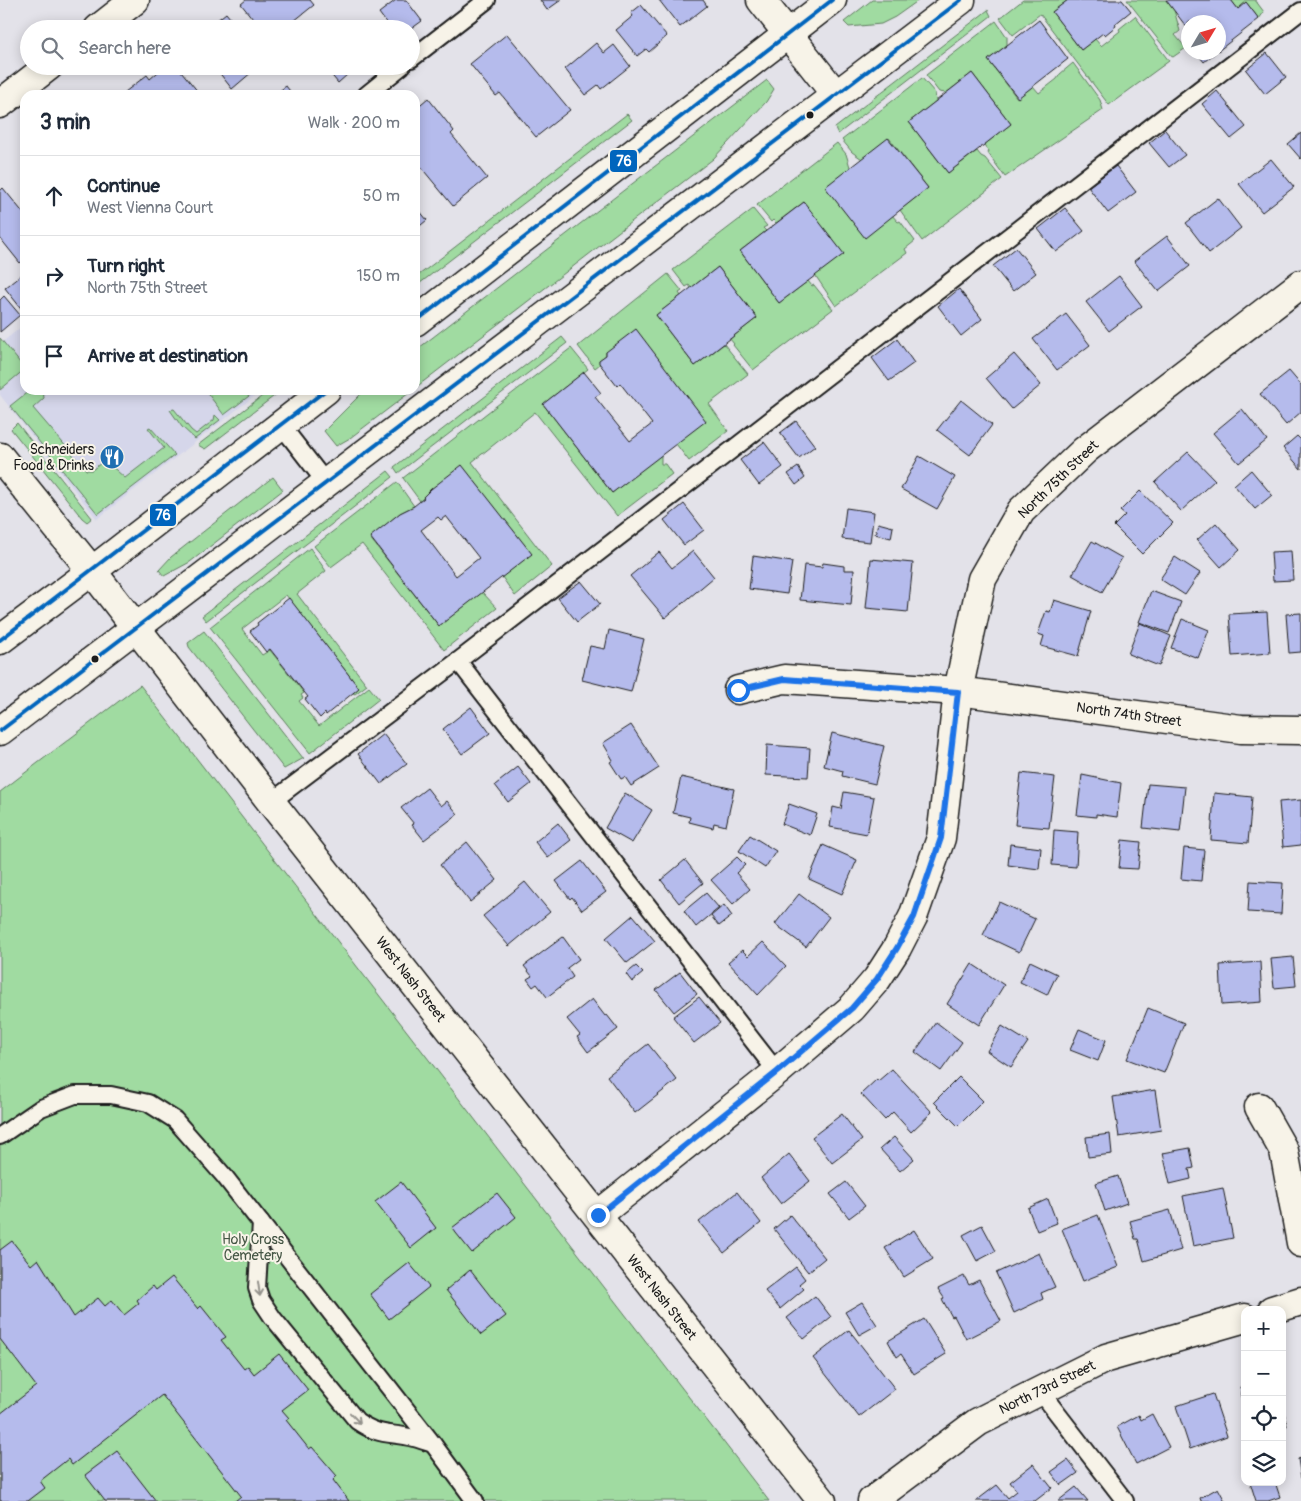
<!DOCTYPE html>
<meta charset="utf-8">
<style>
body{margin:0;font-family:Pangolin,sans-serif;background:#f2f2f3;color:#1f2937}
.controls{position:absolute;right:15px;bottom:15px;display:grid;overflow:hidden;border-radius:10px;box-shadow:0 2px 12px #0003}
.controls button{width:45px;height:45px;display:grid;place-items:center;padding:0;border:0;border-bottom:1px solid #e0e1e3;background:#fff;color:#1f2937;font:25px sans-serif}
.compass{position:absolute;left:1181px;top:15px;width:45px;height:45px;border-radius:50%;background:#fff;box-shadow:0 2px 12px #0003;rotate:52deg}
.stop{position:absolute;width:15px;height:15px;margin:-11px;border:4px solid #1a73e8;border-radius:50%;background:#fff}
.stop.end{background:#1a73e8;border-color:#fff;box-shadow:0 1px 5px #0008}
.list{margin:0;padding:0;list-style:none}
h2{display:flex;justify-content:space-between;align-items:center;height:65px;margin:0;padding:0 20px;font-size:21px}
h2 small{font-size:16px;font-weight:400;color:#747a83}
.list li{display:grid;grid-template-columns:32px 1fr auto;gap:15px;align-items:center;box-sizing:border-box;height:80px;padding:0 20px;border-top:1px solid #e0e1e3}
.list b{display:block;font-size:19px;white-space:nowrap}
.list p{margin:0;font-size:16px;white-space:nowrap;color:#747a83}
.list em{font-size:16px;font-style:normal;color:#747a83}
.icon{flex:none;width:28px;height:28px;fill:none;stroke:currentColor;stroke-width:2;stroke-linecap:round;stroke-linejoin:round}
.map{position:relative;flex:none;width:1301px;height:1501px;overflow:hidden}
.search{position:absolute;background:#fff;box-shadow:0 2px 12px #0003;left:20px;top:20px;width:400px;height:55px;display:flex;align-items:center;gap:12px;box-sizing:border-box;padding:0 18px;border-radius:28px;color:#747a83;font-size:19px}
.panel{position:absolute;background:#fff;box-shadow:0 2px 12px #0003;left:20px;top:90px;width:400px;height:305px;border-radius:15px}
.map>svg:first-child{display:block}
.built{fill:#d5d6ea}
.green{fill:#a0dba1;stroke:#5e7c5e}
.building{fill:#b5bbec;stroke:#1c1c1c;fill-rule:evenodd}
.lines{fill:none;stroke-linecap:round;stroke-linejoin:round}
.lane-casing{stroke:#1c1c1c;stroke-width:20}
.street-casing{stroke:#1c1c1c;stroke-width:31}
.secondary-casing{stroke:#1c1c1c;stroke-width:31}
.lane{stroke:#f7f3e8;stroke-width:16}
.street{stroke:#f7f3e8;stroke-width:28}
.secondary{stroke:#f7f3e8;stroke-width:28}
.bus-1-casing{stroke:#f7f3e8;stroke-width:8}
.bus-1{stroke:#0065bd;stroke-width:4}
.oneway{stroke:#94928c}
.route{stroke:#1a73e8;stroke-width:6}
.bus-dot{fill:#1c1c1c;stroke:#f7f3e8;stroke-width:2}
.labels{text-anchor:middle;stroke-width:4;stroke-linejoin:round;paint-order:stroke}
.poi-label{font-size:14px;fill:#1c1c1c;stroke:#f7f3e8;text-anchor:end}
.street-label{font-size:14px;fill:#1c1c1c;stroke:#f7f3e8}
.park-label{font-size:14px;fill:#454;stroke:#f7f3e8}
.line-badge{stroke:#f7f3e8;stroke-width:2}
.badge-label{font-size:14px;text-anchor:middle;font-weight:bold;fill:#fff}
</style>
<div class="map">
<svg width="1301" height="1501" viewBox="0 0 1301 1501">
<rect width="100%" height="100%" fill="#e3e2e9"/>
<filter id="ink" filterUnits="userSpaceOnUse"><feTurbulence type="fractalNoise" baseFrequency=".02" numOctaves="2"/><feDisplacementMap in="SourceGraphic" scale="10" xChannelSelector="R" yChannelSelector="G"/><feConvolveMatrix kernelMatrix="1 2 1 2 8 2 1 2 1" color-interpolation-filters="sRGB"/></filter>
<g filter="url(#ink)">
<path class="built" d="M25,324v66h237l-165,129 -97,-124v-51z"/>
<g class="green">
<path d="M872,0h47l-24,17 -14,7 -32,3 -5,-5z"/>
<path d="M1023,0h45l-16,12 29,38 14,-11 6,7 19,-15 -1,-2 16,-13 34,45 -60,44 -69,-91 -27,21 -13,-17z"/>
<path d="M1127,0h39l8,10 6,21 -5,4 11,13 -13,9 -2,-1z"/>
<path d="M1231,0h24l9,12 -5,7 -13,-17 -8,7z"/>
<path d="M988,10l3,6 -153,118 -3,-6z"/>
<path d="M996,21l11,16v8l-19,15 29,38 16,-12 6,7 18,-14 3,-5 13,-11 27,37 3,10 -98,67 -17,-24 1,-2 -5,-6 27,-21 -39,-51 -26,20 -7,-1 -13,-17z"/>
<path d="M922,78l13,15 1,8 -27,21 39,51 29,-22 4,5 4,2 17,21 -80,62 -22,-31 28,-22 -39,-50 -27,21 -10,-7 -10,-12z"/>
<path d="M767,80l7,9 -8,13 -53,57 -298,229v-37z"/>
<path d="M627,114l5,6 -217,167v-9z"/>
<path d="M837,143l9,11 4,13 48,55 2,-1 15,20 -10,8 2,4 -71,53 -21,-31 -11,-73 -28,21 -3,-3 -2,2 -14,-17z"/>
<path d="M753,209l14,17 -4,2 3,3 -26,20 39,52 29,-22 4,5 2,-1 19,24 -80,61 -20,-25 1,-1 -4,-5 27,-21 -39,-51 -27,21 -2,-3 -3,2 -13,-17z"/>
<path d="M668,274l14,17 -3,2 2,3 -25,19 39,51 29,-22 24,30 -39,30 19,27 -39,30 -83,-109v3l-7,5 1,4 -5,4 -17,-22z"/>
<path d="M562,337l5,6 -169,130 -4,-6z"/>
<path d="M0,338l25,31 -25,21z"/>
<path d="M571,348l17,21 -45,35 69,89 49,-39v10h4l7,10 -55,42 -82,-104 -63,50 80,104 -37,30 -13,-19 29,-23 -69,-88 -42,35 -17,-23z"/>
<path d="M30,390l13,1 1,7 -11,10 53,62h6l9,-7h7l17,15 39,-30 -16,-20 2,-1 25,28 -77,59 -88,-108z"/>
<path d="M205,390h52l-33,25z"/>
<path d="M270,390h12l-77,59 -7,-4z"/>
<path d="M365,390h48l-63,48 -14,8 -12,-15z"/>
<path d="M174,409l17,21 5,4 18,-14 1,-5 5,5 -25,19 -13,-12 -12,-17z"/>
<path d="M17,423l75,95 -5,4 -5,-4 -71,-89z"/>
<path d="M388,471l5,6 -187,144 -4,-5z"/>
<path d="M273,477l10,13 -93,72 -26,14 -5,-6 12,-13z"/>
<path d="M397,482l17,24 -14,7 -30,25 69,88 43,-34 15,16 -53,42 -82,-106 -31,23 -17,-21z"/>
<path d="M310,548l16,23 -29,23 70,91 -12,9 -2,-1 6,-5 -73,-93 -44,34 20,26 8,-5 34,43 -3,2 2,3 -4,3 20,25 50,-39 10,12 -69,54 -100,-126z"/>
<path d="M204,631l99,127h1l-20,11 -95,-122 -1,-4z"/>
<path d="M140,685l629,816h-769v-709z"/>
</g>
<g class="building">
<path d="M246,0h64l4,5 -30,24h-23l-20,-25z"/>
<path d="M396,0h10l16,21 -11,8h-20l-12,-16z"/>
<path d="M540,0h21l-14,10z"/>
<path d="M659,0h44l4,6 -27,21z"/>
<path d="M1068,0h54l9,11 -16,13 1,2 -11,9 -2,-2 -22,17 -29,-38z"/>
<path d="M1166,0h65l7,9 8,-7 13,17 -41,32v-29h-30v7z"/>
<path d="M641,5l26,31 -18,16 -3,-3 -9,7 -21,-26 17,-14 -2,-3z"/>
<path d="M226,13l13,16h-33z"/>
<path d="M1039,20l29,39 -50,39 -30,-38z"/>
<path d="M507,34l63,76 -34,27 -36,-44 -4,3 -26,-32z"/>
<path d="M596,43l8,10 10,-8 16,21 -29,23 -3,-4 -13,10 -20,-26z"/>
<path d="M1196,52h20l-12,10z"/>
<path d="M1267,53l19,24 -21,17 -19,-24z"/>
<path d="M165,66h12l22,27 -3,2h-69l-2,-3 22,-17 3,4z"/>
<path d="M214,66h45l-27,23z"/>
<path d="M324,66h33l-19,17z"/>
<path d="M972,73l39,51 -63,49 -39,-51z"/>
<path d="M286,86l7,9h-19z"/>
<path d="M1217,91l29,36 -15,12 -29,-35z"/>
<path d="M428,98l26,33 -3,3 36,44 -34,28 -38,-46v-51z"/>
<path d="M1165,130l20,25 -16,12 -20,-24z"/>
<path d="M1301,133v26l-13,-15z"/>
<path d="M888,138l40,50 -63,50 -40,-51z"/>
<path d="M1271,159l23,28 -32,25 -23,-28z"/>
<path d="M1116,166l20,26 -28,21 -20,-26z"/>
<path d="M3,188l22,27v44l-5,4 -20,-25v-47z"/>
<path d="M1218,198l23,30 -32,25 -23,-30z"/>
<path d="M804,202l40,52 -65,49 -39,-52z"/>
<path d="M415,205l12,15 -12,10z"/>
<path d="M1065,208l19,23 -28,21 -18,-23z"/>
<path d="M1167,236l23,30 -32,25 -24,-30z"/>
<path d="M1016,248l20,25 -23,18 -20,-25z"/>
<path d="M718,267l39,51 -62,48 -39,-51z"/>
<path d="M25,272v39l-1,1 -19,-24z"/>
<path d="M1119,276l23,30 -33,25 -23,-29z"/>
<path d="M959,289l23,30 -21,17 -23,-30z"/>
<path d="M4,296l16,19 -20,17v-32z"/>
<path d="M1066,314l24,31 -33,25 -24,-31z"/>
<path d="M636,329l70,92 -94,72 -69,-89 41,-32 17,21 -6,4 35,44 22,-17 -32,-41 -3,3 -18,-23v-3l7,-5v-3z"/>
<path d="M897,339l17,24 -25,18 -17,-23z"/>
<path d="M1014,354l27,31 -29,24 -26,-31z"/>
<path d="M1289,371l12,14v27l-15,13 -26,-31z"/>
<path d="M961,400l31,25 -22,30 -33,-25z"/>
<path d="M1242,409l25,31 -28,23 -26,-30z"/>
<path d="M796,421l19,25 -16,12 -19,-25z"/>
<path d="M1297,436l4,4v29l-18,-21z"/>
<path d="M764,442l19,25 -24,18 -19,-25z"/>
<path d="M1188,452l27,28 -34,31 -26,-29z"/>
<path d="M919,456l36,21 -18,32 -36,-20z"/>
<path d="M462,465l70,89 -93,72 -69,-89 30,-24 14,-7 10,-8 -1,-1 8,-8zM446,516l33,42 -23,18 -35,-46 17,-13 3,3z"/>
<path d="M798,467l7,11 -9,7 -8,-11z"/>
<path d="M1251,470l21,25 -17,14 -21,-24z"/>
<path d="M1140,491l33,32 -31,31 -28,-28 11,-11 -5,-4z"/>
<path d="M684,504l20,26 -20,15 -20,-25z"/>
<path d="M846,508l28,4 -4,30 -28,-3z"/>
<path d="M878,523l15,4 -2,11 -16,-4z"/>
<path d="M1216,523l24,27 -19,17 -24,-27z"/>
<path d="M1092,541l30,17 -20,34 -30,-17z"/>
<path d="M693,551l21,26 -49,41 -35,-42 29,-24 13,16z"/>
<path d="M1291,551l2,29 -20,1 -2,-29z"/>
<path d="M753,556l39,6 -5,32 -38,-5z"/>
<path d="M1175,557l25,16 -15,22 -25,-16z"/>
<path d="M871,559l42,4 -5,49 -42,-4z"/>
<path d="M823,563l21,3v4h10l-3,35 -51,-5 4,-35 18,2z"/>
<path d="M581,581l19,23 -23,18 -19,-24z"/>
<path d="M1151,591l30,11 -12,31 -30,-11z"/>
<path d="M289,598l70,90 -33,27 -1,-2 -5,5 -15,-19 3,-2 -38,-48 -4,3 -16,-21 8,-6 -1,-2z"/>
<path d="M1054,600l37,11 -13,45 -37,-10 3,-10 -6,-2 8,-23 4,1z"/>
<path d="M1267,612l3,41 -38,3 -3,-42z"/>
<path d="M1301,613v39l-12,1 -3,-39z"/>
<path d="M1182,619l27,11 -11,28 -27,-10z"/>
<path d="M1140,623l31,13 -12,30 -31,-12z"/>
<path d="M609,630l35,9 -13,53 -49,-12 8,-34 15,3z"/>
<path d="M471,707l19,26 -28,21 -19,-25z"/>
<path d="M631,725l28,43 -28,18 -6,-9 -4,2 -11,-17 3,-2 -10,-17z"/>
<path d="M832,733l52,13 -9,38 -33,-8 1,-5 -19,-5z"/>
<path d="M383,734l24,30 -26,20 -23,-30z"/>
<path d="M767,745l43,3 -2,29 -42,-2z"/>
<path d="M518,767l13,17 -23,18 -13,-17z"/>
<path d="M1021,773l34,4 -6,51 -34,-3z"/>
<path d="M1082,775l39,8 -4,34 -21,-3v3l-19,-2z"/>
<path d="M681,777l53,12 -8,37 -12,-3 -1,5 -24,-6 1,-5 -17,-4z"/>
<path d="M1148,784l37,3 -5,45 -37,-4z"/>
<path d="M427,788l14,18 6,-5 11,13 -34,26 -12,-15 2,-1 -13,-16z"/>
<path d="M844,792l30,5 -7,37 -37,-7 3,-20 8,2z"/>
<path d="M625,793l27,17 -20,33 -27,-15z"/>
<path d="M1214,793l38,4 -4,46 -37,-3z"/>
<path d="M1301,800v45l-18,2 -4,-45z"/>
<path d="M789,804l28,10 -7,21 -28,-11z"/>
<path d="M558,823l13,17 -23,18 -13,-16z"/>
<path d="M1054,830l24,2 -2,35 -24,-2z"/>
<path d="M750,835l26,16 -11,17 -26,-17z"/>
<path d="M1122,840l19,2 -3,27 -19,-1z"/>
<path d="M467,842l30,38 -27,22 -30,-37z"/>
<path d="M1010,844l31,4 -2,21 -31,-4z"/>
<path d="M823,845l34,15 -15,34 -33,-15z"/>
<path d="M1184,848l20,2 -3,31 -20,-2z"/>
<path d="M737,857l8,8 -9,8 14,16 -17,15 -22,-24z"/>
<path d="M685,860l18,23 -24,20 -18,-23z"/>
<path d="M582,861l24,31 -24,18 -10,-13 -2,2 -14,-18z"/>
<path d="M1250,881l33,2 -2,31 -33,-2z"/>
<path d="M525,882l25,30 -41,34 -26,-30z"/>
<path d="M706,893l13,15 -23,19 -12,-16z"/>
<path d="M799,894l30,23 -23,30 -31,-23z"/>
<path d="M999,902l36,17 -16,33 -36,-17z"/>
<path d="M724,905l8,11 -13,10 -8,-10z"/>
<path d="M633,915l22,26 -28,22 -21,-25z"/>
<path d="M563,937l16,22 -12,9 6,9 -26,20 -10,-13 -4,3 -6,-8 5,-3 -8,-10z"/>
<path d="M763,942l23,24 -28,29 -30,-33 14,-12 6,6z"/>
<path d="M1293,957l3,29 -22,2 -3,-29z"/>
<path d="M1030,961l27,13 -10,21 -27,-13z"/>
<path d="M1260,962l2,40 -40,3 -2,-40z"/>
<path d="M972,964l32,21 -25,40 -32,-21z"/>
<path d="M636,966l7,7 -11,9 -6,-8z"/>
<path d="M680,972l17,22 -23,18 -18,-22z"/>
<path d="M699,997l21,26 -26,20 -21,-26z"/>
<path d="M592,999l13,17 2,-1 11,14 -30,23 -11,-15 3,-2 -13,-16z"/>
<path d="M1148,1008l36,15 -20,50 -37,-14z"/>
<path d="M936,1022l26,20 -21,29 -26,-19z"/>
<path d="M1002,1026l26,16 -17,25 -24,-16z"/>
<path d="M1079,1029l27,11 -8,21 -28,-11z"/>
<path d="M648,1044l29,36 -42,33 -28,-37z"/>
<path d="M892,1069l40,43 -21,20 -18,-20 -8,8 -24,-26 16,-15 1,2z"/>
<path d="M959,1077l24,24 -25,25 -24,-24z"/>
<path d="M1155,1090l6,40 -42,7 -6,-40z"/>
<path d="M842,1114l20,26 -30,23 -20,-26z"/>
<path d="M1110,1134l2,20 -24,3 -2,-20z"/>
<path d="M894,1137l20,22 -14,12 -20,-22z"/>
<path d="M1190,1148l4,20 -5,1 2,10 -21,5 -7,-31z"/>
<path d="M789,1154l21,27 -29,23 -20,-26z"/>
<path d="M1118,1176l9,27 -22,8 -9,-28z"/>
<path d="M401,1182l35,46 -25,20 -36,-46z"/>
<path d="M846,1182l19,24 -16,12 -19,-24z"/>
<path d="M1223,1188l10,50 -40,8 -10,-50z"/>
<path d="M737,1192l24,31 -37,30 -25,-31z"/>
<path d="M497,1193l19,24 -44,36 -20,-25z"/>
<path d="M1048,1199l9,24 -20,8 -9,-23z"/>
<path d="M1170,1210l11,40 -37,11 -6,-22h-3l-5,-18z"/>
<path d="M790,1215l35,43 -17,14 -34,-43z"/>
<path d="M1098,1215l20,52 -35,14 -21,-52z"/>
<path d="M982,1225l14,26 -19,10 -14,-26z"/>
<path d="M914,1230l19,29 -29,18 -19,-29z"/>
<path d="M12,1241l19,24 7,-6 36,58 24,-19 7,8 7,-6 12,15 15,-12 -2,-3 16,-14 3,4 16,-13 26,32 3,-3 25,31 -5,3 23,29 4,-3 6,8 25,-20 29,36 -26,20 7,8 -3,2 23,29 3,-2 25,29 -4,4 16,21h-114l6,-5 -79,-101 -90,70 -4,-6 -28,22 5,7 -17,13h-28v-87l36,-28 -36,-47v-89z"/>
<path d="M1039,1253l16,34 -14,6 2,6 -29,14 -18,-40z"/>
<path d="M409,1263l20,24 -40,32 -19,-25z"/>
<path d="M796,1267l9,12 -6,5 5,5 -24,20 -15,-18z"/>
<path d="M470,1270l36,46 -25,19 -35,-45z"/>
<path d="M964,1276l5,9 10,-5 22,41 -35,18 -12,-23 -2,1 -10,-18 2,-1 -6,-9z"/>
<path d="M815,1296l16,21 -27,22 -17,-21z"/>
<path d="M862,1302l15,23 -18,10 -14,-23z"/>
<path d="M924,1319l22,35 -32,20 -13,-20 -4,3 -9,-16z"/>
<path d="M849,1330l46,59 -36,28 -46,-59z"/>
<path d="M1245,1386v24l-5,-23z"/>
<path d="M1213,1394l14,42 -37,13 -14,-43z"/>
<path d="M1282,1402l5,24 -5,1z"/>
<path d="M1245,1413v17l-3,-16z"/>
<path d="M1152,1414l17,33 -33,17 -19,-37 22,-12 2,5z"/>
<path d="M117,1451l39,50h-51l-20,-26z"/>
<path d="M1301,1458v20l-3,-19z"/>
<path d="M1068,1460l10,13 -17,12 -10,-13z"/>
<path d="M1033,1464l19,24 -17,13h-59l21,-16 11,13 9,-7 -7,-9z"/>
<path d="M1250,1482h25l5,15 -12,4h-12z"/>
<path d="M1076,1487l12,14h-30z"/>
<path d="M1218,1488l7,13h-24l-1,-3z"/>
</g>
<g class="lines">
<defs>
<g id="lane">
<path d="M411,59l76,-59"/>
<path d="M366,95l36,-29"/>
<path d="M281,425l45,58"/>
<path d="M458,661l319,411"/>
<path d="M271,802l187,-141 843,-650"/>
<path d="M0,1136l41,-28 34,-13h36l37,8 27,17 50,57 208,267 42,57"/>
<path d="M261,1223l-4,65 4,12 12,18 84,103c23,16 33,11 57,17 7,2 13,4 19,6"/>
<path d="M1040,1391l85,110"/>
</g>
<g id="street">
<path d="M761,0l75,95"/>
<path d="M98,29l37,-29"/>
<path d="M0,104l49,-38"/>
<path d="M0,457l92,114"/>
<path d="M738,690l46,-11 174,12 283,38 60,1"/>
<path d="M1259,1107l25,44 17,92"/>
<path d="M598,1215l179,-143 75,-64 25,-29 20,-31 16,-31 28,-79 17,-147 24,-112 39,-68 64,-61 216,-166"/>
<path d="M1272,1310l29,-9"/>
<path d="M872,1501l106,-79 128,-64 139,-40"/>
</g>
<g id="secondary">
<path d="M415,322l417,-322"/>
<path d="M92,571l179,231 551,699"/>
<path d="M0,640l92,-69 234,-181"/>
<path d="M0,731l961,-731"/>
</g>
</defs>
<use href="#lane" class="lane-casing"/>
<use href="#street" class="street-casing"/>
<use href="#secondary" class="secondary-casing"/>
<use href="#lane" class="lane"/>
<use href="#street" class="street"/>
<use href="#secondary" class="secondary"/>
<defs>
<g id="bus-1">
<path d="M415,322l417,-322"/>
<path d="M0,640l326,-250"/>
<path d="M0,731l961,-731"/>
</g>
</defs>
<use href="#bus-1" class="bus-1-casing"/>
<use href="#bus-1" class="bus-1"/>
</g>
<defs><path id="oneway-shaft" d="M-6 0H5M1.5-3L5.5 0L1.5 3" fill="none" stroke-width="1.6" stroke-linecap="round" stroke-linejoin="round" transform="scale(1.25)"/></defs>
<g class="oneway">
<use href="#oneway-shaft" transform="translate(259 1289) rotate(82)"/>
<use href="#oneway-shaft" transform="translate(355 1418) rotate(46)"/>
</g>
</g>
<g class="lines" filter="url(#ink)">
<path class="route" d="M598,1215l179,-143 75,-64 25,-29 20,-31 17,-31 27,-79 17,-146 -174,-13 -46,11"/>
</g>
<defs>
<symbol id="restaurant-disc" viewBox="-11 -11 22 22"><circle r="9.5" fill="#1f6fb2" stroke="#f7f3e8"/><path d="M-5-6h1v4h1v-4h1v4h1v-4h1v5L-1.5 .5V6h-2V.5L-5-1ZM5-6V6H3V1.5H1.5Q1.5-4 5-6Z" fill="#fff"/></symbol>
</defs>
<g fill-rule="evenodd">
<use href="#restaurant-disc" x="98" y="443" width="28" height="28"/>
</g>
<g class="bus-dot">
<circle cx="810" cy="115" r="4.5"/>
<circle cx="95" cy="659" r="4.5"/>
</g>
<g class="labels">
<g class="poi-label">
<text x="94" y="454">Schneiders<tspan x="94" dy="16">Food &amp; Drinks</tspan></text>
</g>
<g class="street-label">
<text transform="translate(1058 479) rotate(-44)" y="5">North 75th Street</text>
<text transform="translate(1129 714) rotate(8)" y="5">North 74th Street</text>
<text transform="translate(411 979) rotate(52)" y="5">West Nash Street</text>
<text transform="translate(662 1297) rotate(52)" y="5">West Nash Street</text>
<text transform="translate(1047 1387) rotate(-26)" y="5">North 73rd Street</text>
</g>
<g class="park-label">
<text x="253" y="1244">Holy Cross<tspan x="253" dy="16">Cemetery</tspan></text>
</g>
</g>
<g class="line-badge">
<rect x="609" y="149" width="29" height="24" rx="5" fill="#0065bd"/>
<rect x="149" y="503" width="28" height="24" rx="5" fill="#0065bd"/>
</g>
<g class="badge-label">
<text x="624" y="166">76</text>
<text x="163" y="520">76</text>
</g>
</svg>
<div class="controls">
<button>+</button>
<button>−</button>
<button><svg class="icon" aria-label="locate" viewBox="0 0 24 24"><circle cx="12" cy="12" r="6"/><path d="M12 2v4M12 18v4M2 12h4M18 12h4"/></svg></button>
<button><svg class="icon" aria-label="layers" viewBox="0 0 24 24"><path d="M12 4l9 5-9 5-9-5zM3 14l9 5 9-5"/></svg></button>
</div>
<svg class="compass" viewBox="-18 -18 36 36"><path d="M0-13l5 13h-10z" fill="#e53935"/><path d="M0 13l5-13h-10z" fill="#747a83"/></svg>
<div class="stop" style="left:738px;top:690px"></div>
<div class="stop end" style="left:598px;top:1215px"></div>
<div class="search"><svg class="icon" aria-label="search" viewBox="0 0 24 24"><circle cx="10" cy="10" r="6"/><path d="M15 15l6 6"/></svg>Search here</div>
<section class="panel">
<h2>3 min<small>Walk · 200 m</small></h2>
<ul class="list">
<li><svg class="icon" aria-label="ahead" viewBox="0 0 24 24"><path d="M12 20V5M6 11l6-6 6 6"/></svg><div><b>Continue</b><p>West Vienna Court</p></div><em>50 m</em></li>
<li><svg class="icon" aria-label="right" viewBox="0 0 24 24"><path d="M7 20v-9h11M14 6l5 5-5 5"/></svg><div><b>Turn right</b><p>North 75th Street</p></div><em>150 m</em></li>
<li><svg class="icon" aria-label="arrive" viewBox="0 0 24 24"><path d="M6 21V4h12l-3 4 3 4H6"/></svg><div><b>Arrive at destination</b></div></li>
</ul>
</section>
</div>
